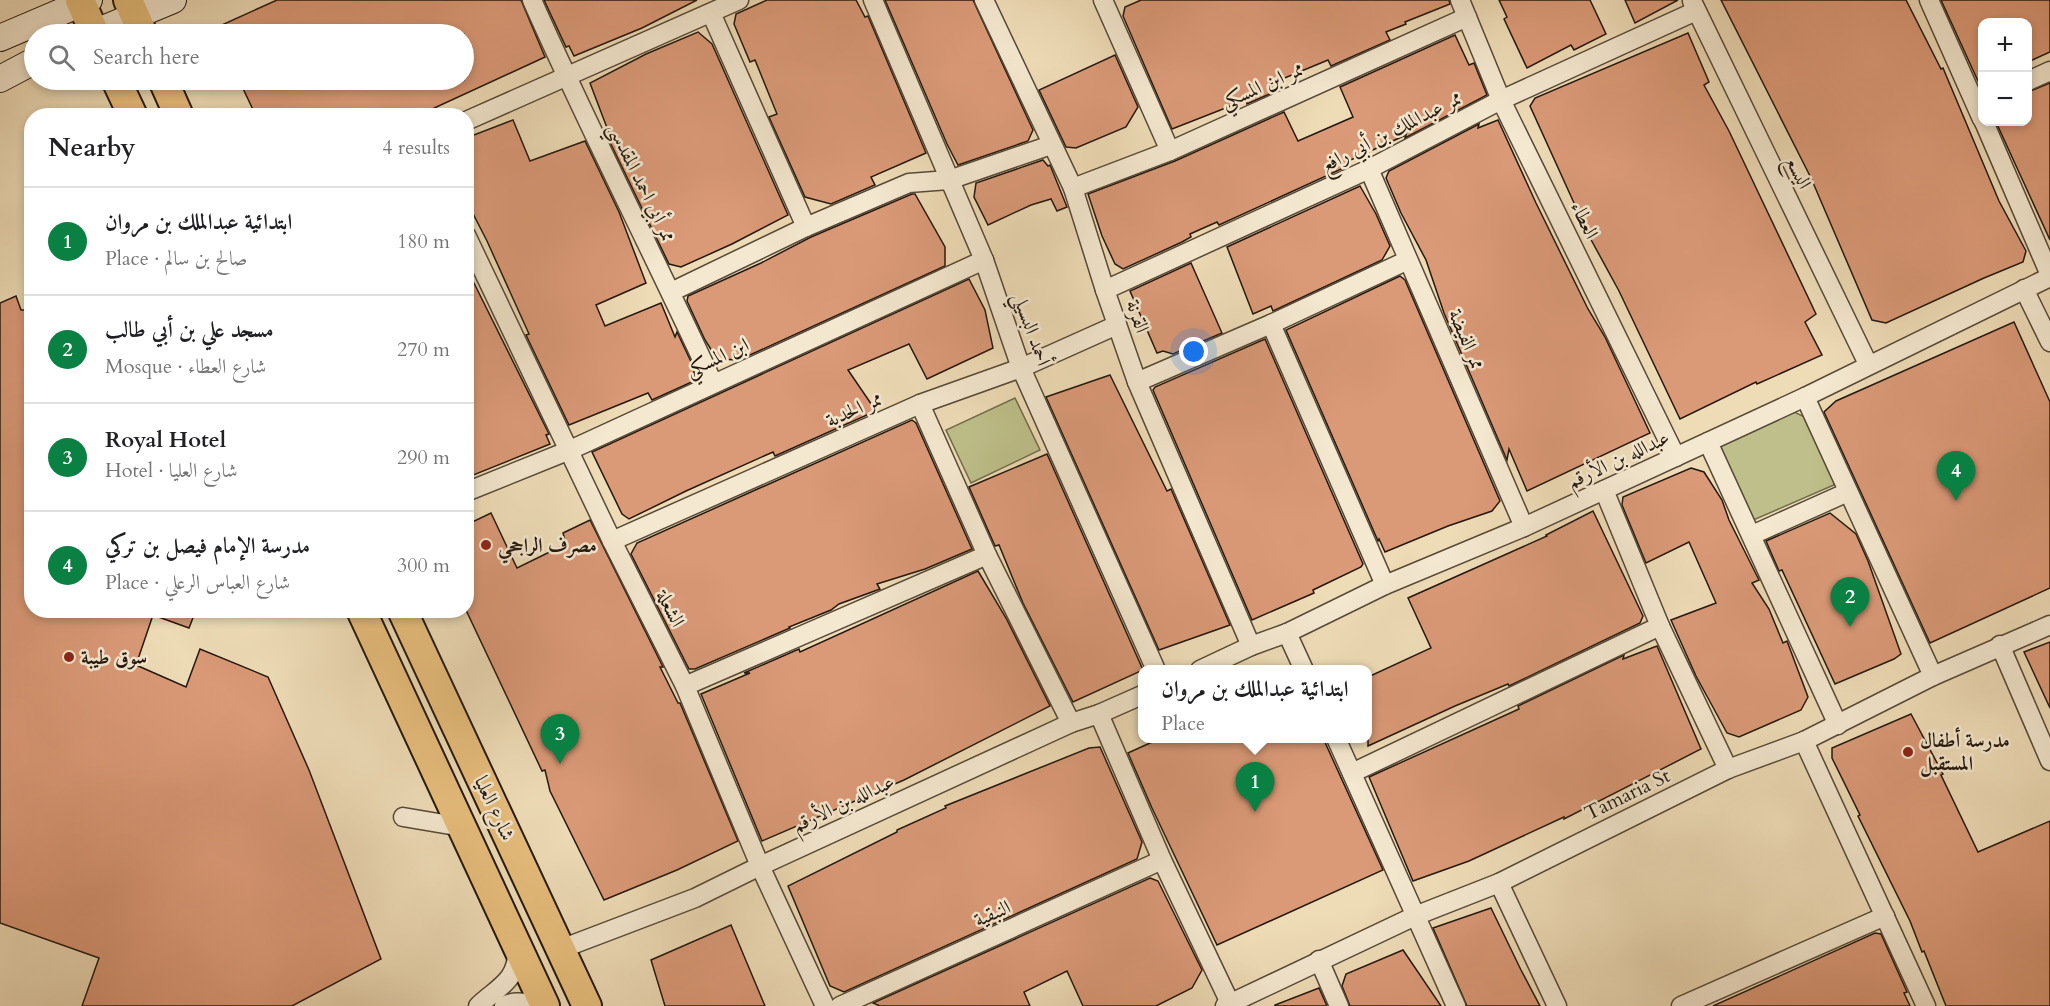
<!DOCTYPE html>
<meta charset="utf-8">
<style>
body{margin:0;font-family:Cardo,Amiri,serif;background:#f2f2f2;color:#202124}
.controls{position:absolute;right:18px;top:18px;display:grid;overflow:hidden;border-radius:12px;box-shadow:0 3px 9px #0003}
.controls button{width:54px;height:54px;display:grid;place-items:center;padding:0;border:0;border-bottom:2px solid #e0e0e0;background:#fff;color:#202124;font:30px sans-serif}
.you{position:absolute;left:1194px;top:352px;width:21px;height:21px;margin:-15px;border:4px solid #fff;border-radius:50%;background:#1a73e8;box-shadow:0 0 0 9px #1a73e833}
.badge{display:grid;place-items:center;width:39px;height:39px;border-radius:50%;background:#0b8043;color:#fff;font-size:20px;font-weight:700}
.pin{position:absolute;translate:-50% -50px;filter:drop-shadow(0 2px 3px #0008)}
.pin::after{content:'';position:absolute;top:32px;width:21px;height:18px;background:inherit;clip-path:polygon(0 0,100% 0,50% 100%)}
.popup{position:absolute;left:1138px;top:665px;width:234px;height:78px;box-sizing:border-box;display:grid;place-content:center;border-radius:12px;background:#fff;filter:drop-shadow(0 2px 4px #0005);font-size:20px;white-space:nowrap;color:#757577}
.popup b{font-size:22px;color:#202124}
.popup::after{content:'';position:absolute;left:50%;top:100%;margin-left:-12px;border:12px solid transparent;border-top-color:#fff}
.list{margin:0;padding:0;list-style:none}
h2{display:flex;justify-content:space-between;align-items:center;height:78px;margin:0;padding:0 24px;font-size:26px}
h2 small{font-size:20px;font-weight:400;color:#757577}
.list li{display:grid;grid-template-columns:39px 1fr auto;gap:18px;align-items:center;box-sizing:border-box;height:108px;padding:0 24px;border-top:2px solid #e0e0e0}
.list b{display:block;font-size:22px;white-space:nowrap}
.list p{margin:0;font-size:20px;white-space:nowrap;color:#757577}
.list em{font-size:20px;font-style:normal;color:#757577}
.icon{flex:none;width:33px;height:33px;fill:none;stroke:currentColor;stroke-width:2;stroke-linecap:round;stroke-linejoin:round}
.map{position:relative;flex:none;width:2050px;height:1006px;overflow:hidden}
.search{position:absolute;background:#fff;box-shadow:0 3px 9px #0003;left:24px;top:24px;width:450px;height:66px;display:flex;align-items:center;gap:15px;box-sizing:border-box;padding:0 21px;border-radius:33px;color:#757577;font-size:22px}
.panel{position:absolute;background:#fff;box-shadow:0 3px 9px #0003;left:24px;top:108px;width:450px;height:510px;border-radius:24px}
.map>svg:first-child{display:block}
.green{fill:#bebf8a;stroke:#716c4c;stroke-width:1.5}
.building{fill:#da9977;stroke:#24180d;stroke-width:1.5}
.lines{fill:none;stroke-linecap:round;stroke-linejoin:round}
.street-casing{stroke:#564938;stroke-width:21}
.secondary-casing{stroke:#24180d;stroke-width:28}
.primary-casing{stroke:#24180d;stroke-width:32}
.street{stroke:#f4e8d0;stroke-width:18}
.secondary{stroke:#f4e8d0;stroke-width:26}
.primary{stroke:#e7be7c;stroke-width:28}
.poi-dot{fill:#8f2418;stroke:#f4e8d0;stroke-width:2}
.labels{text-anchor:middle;stroke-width:5;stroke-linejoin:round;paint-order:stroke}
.street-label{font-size:20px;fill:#24180d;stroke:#f4e8d0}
.poi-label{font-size:20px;font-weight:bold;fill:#24180d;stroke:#f4e8d0;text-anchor:start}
</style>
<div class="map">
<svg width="2050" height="1006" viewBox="0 0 2050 1006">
<rect width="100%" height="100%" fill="#eedcb7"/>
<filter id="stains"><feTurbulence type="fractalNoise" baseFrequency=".00333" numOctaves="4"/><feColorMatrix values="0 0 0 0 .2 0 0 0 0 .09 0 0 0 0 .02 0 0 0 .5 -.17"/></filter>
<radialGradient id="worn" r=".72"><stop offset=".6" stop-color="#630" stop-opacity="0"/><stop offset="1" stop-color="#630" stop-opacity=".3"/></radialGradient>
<g class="green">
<path d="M1015,398l25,52 -69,33 -25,-53z"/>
<path d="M1794,412l13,6 29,66 -85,37 -33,-75z"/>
</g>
<g class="building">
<path d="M277,0h244l24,57 -128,59h-161l-17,-36h225v-46h-262z"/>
<path d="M544,0h153l-55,28 -68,28 -5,-10 -3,1z"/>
<path d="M767,0h89l9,17 3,-1 58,137 -55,24 4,8 -44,19 -26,-7 -36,-80 8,-3 -22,-54 -5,2 -16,-38 2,-10z"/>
<path d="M885,0h88l60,130 -5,11 -70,24 -11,-21z"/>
<path d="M1141,0h308l1,4 -45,18 1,2 -20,8 4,8 -59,26 -3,-6 -58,24 4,8 -27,12 -1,-4 -74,29 -49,-113 2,-9z"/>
<path d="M1499,0h91l16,34 -32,16 -3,-5 -44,23 -23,-49 3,-2z"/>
<path d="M1625,0h53l-43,23z"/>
<path d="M1721,0h185l35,69 2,-1 56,133 27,50 -3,11 -39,16 -98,45 -14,-3 -61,-142z"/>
<path d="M1941,0h109v52l-22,10v-40h-45v70z"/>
<path d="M698,32l14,12 76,171 -56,29 -51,23 -12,-3 -63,-130 3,-1 -19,-50 56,-29z"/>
<path d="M1688,33l21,49 -5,3 25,46 87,183 -11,8 17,33 -65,29 -1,-2 -76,37 -61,-128 -30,-55 -59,-130 5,-8z"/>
<path d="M1455,35l14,30 5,-2 13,32 -82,43 1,-3 -60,27 2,4 -129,59 -2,-3 -27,12 1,3 -9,5 -59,27 -8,-5 -13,-28 -14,-42 87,-33 109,-49 14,29 55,-24 -13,-30z"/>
<path d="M1115,55l23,52 -12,20 -50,21 -10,-1 -27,-57z"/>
<path d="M2050,83v157l-54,-118h32v-30z"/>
<path d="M513,120l17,41 55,-20 34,71 27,71 -50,22 9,21 56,-23 14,34 2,-5 17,36v13l-42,19 -4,-7 -79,32 -43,-90 3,-1 -42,-93 -21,-41v-6l6,-3 -6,-10v-43z"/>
<path d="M1498,120l38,83 52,106 17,28 45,96 -123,58 -18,-42 -2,11 -63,-147 -18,-53 -25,-47 -15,-35 3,-7 90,-47 -1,4z"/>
<path d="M1043,160l5,6 2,-1 17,42 -10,4 -6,-12 -20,6 -43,20 -14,-28 2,-14z"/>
<path d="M1360,186l16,28 14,32 -8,14 -109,51 -2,-5 -18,8 -26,-67z"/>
<path d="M912,194h3l30,53v19l-206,94 -22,-1 -12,-19 -18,-39 1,-5 73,-33 50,-26z"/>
<path d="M1191,263l31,70 -49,21 -10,-3 -6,2 -27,-62z"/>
<path d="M466,267l83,167 -3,1 4,9 -84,34z"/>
<path d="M1400,276l5,4 95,221 -8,10 -44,15 -63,26 -6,-13 -1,2 -92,-211z"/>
<path d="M969,279l16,31 8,38 -66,31 -18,-35 -61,26 28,41 -101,45 -2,-4 -87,39 -57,28 -7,-5 -30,-62z"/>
<path d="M16,296l5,14h11v300h164l-7,18 -36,-13 -17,50 50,22 14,-38 68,28 41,93 72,189 -89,47h-210l17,-48 -99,-35v-620z"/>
<path d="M2014,322l36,80v186l-120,55 -106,-231 12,-11z"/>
<path d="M1265,339l98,225 -2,3 -48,23 1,3 -62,27 -99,-230 2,-3z"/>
<path d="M1110,375l57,116 4,-2 59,136 -71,25 -113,-253z"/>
<path d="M912,420l4,3 56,126 -47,20 -48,15 3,5 -41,15 -8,6 -42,17 1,1 -95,41h-6l-58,-115 6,-11z"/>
<path d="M1047,454l96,216 -70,32 -50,-99 -24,-58 -4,1 -26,-59z"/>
<path d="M1691,468l13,4 18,28 7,20 30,60 -7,3 17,26 14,34 4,-2 21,56 -7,13 -62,27 -12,-4 -31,-57 -25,-56 45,-17 -27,-61 -43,21 -24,-58 1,-8z"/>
<path d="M1593,511l50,105 -3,7 -131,63 -1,-2 -53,22 -87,40v-69l63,-29 -23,-50 139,-62 -1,-1z"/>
<path d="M491,513l26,55 49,-24 -3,-11 27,-13 73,147h-3l18,36h2l58,138 -61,29 -73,30 -54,-109 -5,-21 -3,1 -76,-161v-85z"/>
<path d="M1830,513l26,21 12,27 33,93 -7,5 -59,25 -53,-114 -3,1 -13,-30z"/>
<path d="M978,571l28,47 44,88 -146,74 -142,61 -61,-147 49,-21h-6l55,-24 1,3z"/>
<path d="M2050,642v66l-26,-56z"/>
<path d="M1657,646l44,103 -137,70v-2l-95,44 -56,20 -44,-104 150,-68 -1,-3 106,-51 -1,4z"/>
<path d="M1911,714l32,60 -2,1 37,77 72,-31v185h-104l-22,-55 -2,1 -12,-31 -52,-105 2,-1 -28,-57v-10z"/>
<path d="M1161,738h162l60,132 -166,75 -65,-137 -24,-55z"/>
<path d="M1100,747l42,95 -5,17 -293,133 -14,-6 -42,-100 109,-54v-2l49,-22 -1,-2 144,-58z"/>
<path d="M1150,878l8,3 44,89 -10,18 -36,18h-73l-16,-35 -43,21 6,14h-150l-7,-3z"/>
<path d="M1491,908l30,62 19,36h-73l-34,-78z"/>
<path d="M731,925l34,81h-100l-14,-46z"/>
<path d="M1875,933l6,1 26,58 -3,1 6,13h-197z"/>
<path d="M1403,950l38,56h-91l-8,-20 4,-12z"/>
<path d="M1319,988l8,18h-52v-1z"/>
</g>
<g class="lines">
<defs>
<g id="street">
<path d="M532,0c57,129 122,255 181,383"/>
<path d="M873,0l111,260 37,108 135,302"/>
<path d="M984,0l89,188 32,102 32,92 114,264"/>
<path d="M1103,0l67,151"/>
<path d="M1460,0l41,100 175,357"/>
<path d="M1929,0l53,119"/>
<path d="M1692,1l176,363"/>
<path d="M711,13l95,214"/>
<path d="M2028,81l22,-10"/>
<path d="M466,121l273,-121"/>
<path d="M1984,122l66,153"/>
<path d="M1369,169l155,358"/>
<path d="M1073,188l97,-37 297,-134"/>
<path d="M466,235l146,306 73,145 75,180 65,140"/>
<path d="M2024,289l26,53"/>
<path d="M1105,290l264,-121 132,-69 195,-89"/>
<path d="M671,292l135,-65 103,-44 40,-3 102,-35"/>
<path d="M1271,324l114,261"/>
<path d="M1137,382l134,-58 137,-64"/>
<path d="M1805,397l128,279"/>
<path d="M920,404l67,151 84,168"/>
<path d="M1708,442l130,283"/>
<path d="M1604,490l56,136 68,143"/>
<path d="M466,492l104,-42 414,-190"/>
<path d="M1752,535l96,-43"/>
<path d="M612,541l308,-137 101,-36 96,-43"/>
<path d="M1287,633l17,37"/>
<path d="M2000,645l50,116"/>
<path d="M1200,670l51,-24 36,-13 98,-48 139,-58 281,-130 245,-120"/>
<path d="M685,686l302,-131"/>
<path d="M1099,714l63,146 68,143"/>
<path d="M1336,738l120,268"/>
<path d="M1804,741l122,265"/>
<path d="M1352,773l308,-147"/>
<path d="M403,817l59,10"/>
<path d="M1499,883l58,123"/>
<path d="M561,949l134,-51 65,-32 311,-143 28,-9 43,-19"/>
<path d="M1319,960l20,46"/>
<path d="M478,1006c19,-18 41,-26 39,-57"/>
<path d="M504,1006c12,-7 27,-1 40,-1"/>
<path d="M840,1006l322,-146"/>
<path d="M1225,1006l190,-90 84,-33 229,-114 76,-28 129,-65 117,-51"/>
<path d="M1681,1006l204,-90"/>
</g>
<g id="secondary">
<path d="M91,34l82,-34"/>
<path d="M0,38l89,-38"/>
<path d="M0,79l34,-18"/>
</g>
<g id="primary">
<path d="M80,0l15,34"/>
<path d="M128,0l15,34"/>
<path d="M116,80l17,36"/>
<path d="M163,80l16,36"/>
<path d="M361,610l184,396"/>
<path d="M402,610l185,396"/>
</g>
</defs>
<use href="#street" class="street-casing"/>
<use href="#secondary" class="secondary-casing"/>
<use href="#primary" class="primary-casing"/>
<use href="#street" class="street"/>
<use href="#secondary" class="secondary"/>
<use href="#primary" class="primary"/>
</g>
<g class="poi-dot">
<circle cx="486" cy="545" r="6"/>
<circle cx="69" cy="657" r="6"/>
<circle cx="1908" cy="752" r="6"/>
</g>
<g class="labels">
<g class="street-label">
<text transform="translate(1262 85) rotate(-24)" y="7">ممر ابن المسكي</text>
<text transform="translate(1391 131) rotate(-27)" y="7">ممر عبدالملك بن أبي رافع</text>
<text transform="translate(1799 172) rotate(64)" y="7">اليسع</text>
<text transform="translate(642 182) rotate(64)" y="7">ممر أبي احمد المقدسي</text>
<text transform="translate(1585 220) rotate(64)" y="7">العطاء</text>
<text transform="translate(1138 316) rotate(71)" y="7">القرنة</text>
<text transform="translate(1032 329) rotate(70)" y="7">أحمد البسيلي</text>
<text transform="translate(1467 339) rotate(67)" y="7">ممر الفيضة</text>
<text transform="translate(717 357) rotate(-25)" y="7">ابن المسكي</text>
<text transform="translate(854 409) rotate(-24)" y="7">ممر الحدبة</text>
<text transform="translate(1618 459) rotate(-25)" y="7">عبدالله بن الأرقم</text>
<text transform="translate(671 608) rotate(63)" y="7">الشعلة</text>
<text transform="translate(1627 794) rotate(-26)" y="7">Tamaria St</text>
<text transform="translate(843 803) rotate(-25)" y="7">عبدالله بن الأرقم</text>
<text transform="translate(495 808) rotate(65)" y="7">شارع العليا</text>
<text transform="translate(992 913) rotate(-24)" y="7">النبقية</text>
</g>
<g class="poi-label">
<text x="498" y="552">مصرف الراجحي</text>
<text x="81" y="664">سوق طيبة</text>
<text x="1920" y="747">مدرسة أطفال<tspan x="1920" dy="23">المستقبل</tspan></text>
</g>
</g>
<rect width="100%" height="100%" filter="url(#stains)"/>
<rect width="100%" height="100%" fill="url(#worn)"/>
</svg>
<div class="controls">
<button>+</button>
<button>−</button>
</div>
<div class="you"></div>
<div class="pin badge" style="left:1255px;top:812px">1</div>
<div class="popup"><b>ابتدائية عبدالملك بن مروان</b>Place</div>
<div class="pin badge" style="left:1850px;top:627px">2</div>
<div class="pin badge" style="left:560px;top:764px">3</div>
<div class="pin badge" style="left:1956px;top:501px">4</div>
<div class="search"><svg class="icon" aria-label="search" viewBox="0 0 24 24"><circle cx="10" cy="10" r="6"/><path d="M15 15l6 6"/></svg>Search here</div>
<section class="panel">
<h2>Nearby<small>4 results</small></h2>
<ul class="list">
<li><span class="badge">1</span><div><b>ابتدائية عبدالملك بن مروان</b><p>Place · صالح بن سالم</p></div><em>180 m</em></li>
<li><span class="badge">2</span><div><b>مسجد علي بن أبي طالب</b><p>Mosque · شارع العطاء</p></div><em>270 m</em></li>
<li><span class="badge">3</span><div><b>Royal Hotel</b><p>Hotel · شارع العليا</p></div><em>290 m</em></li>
<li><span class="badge">4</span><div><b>مدرسة الإمام فيصل بن تركي</b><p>Place · شارع العباس الرعلي</p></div><em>300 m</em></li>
</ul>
</section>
</div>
